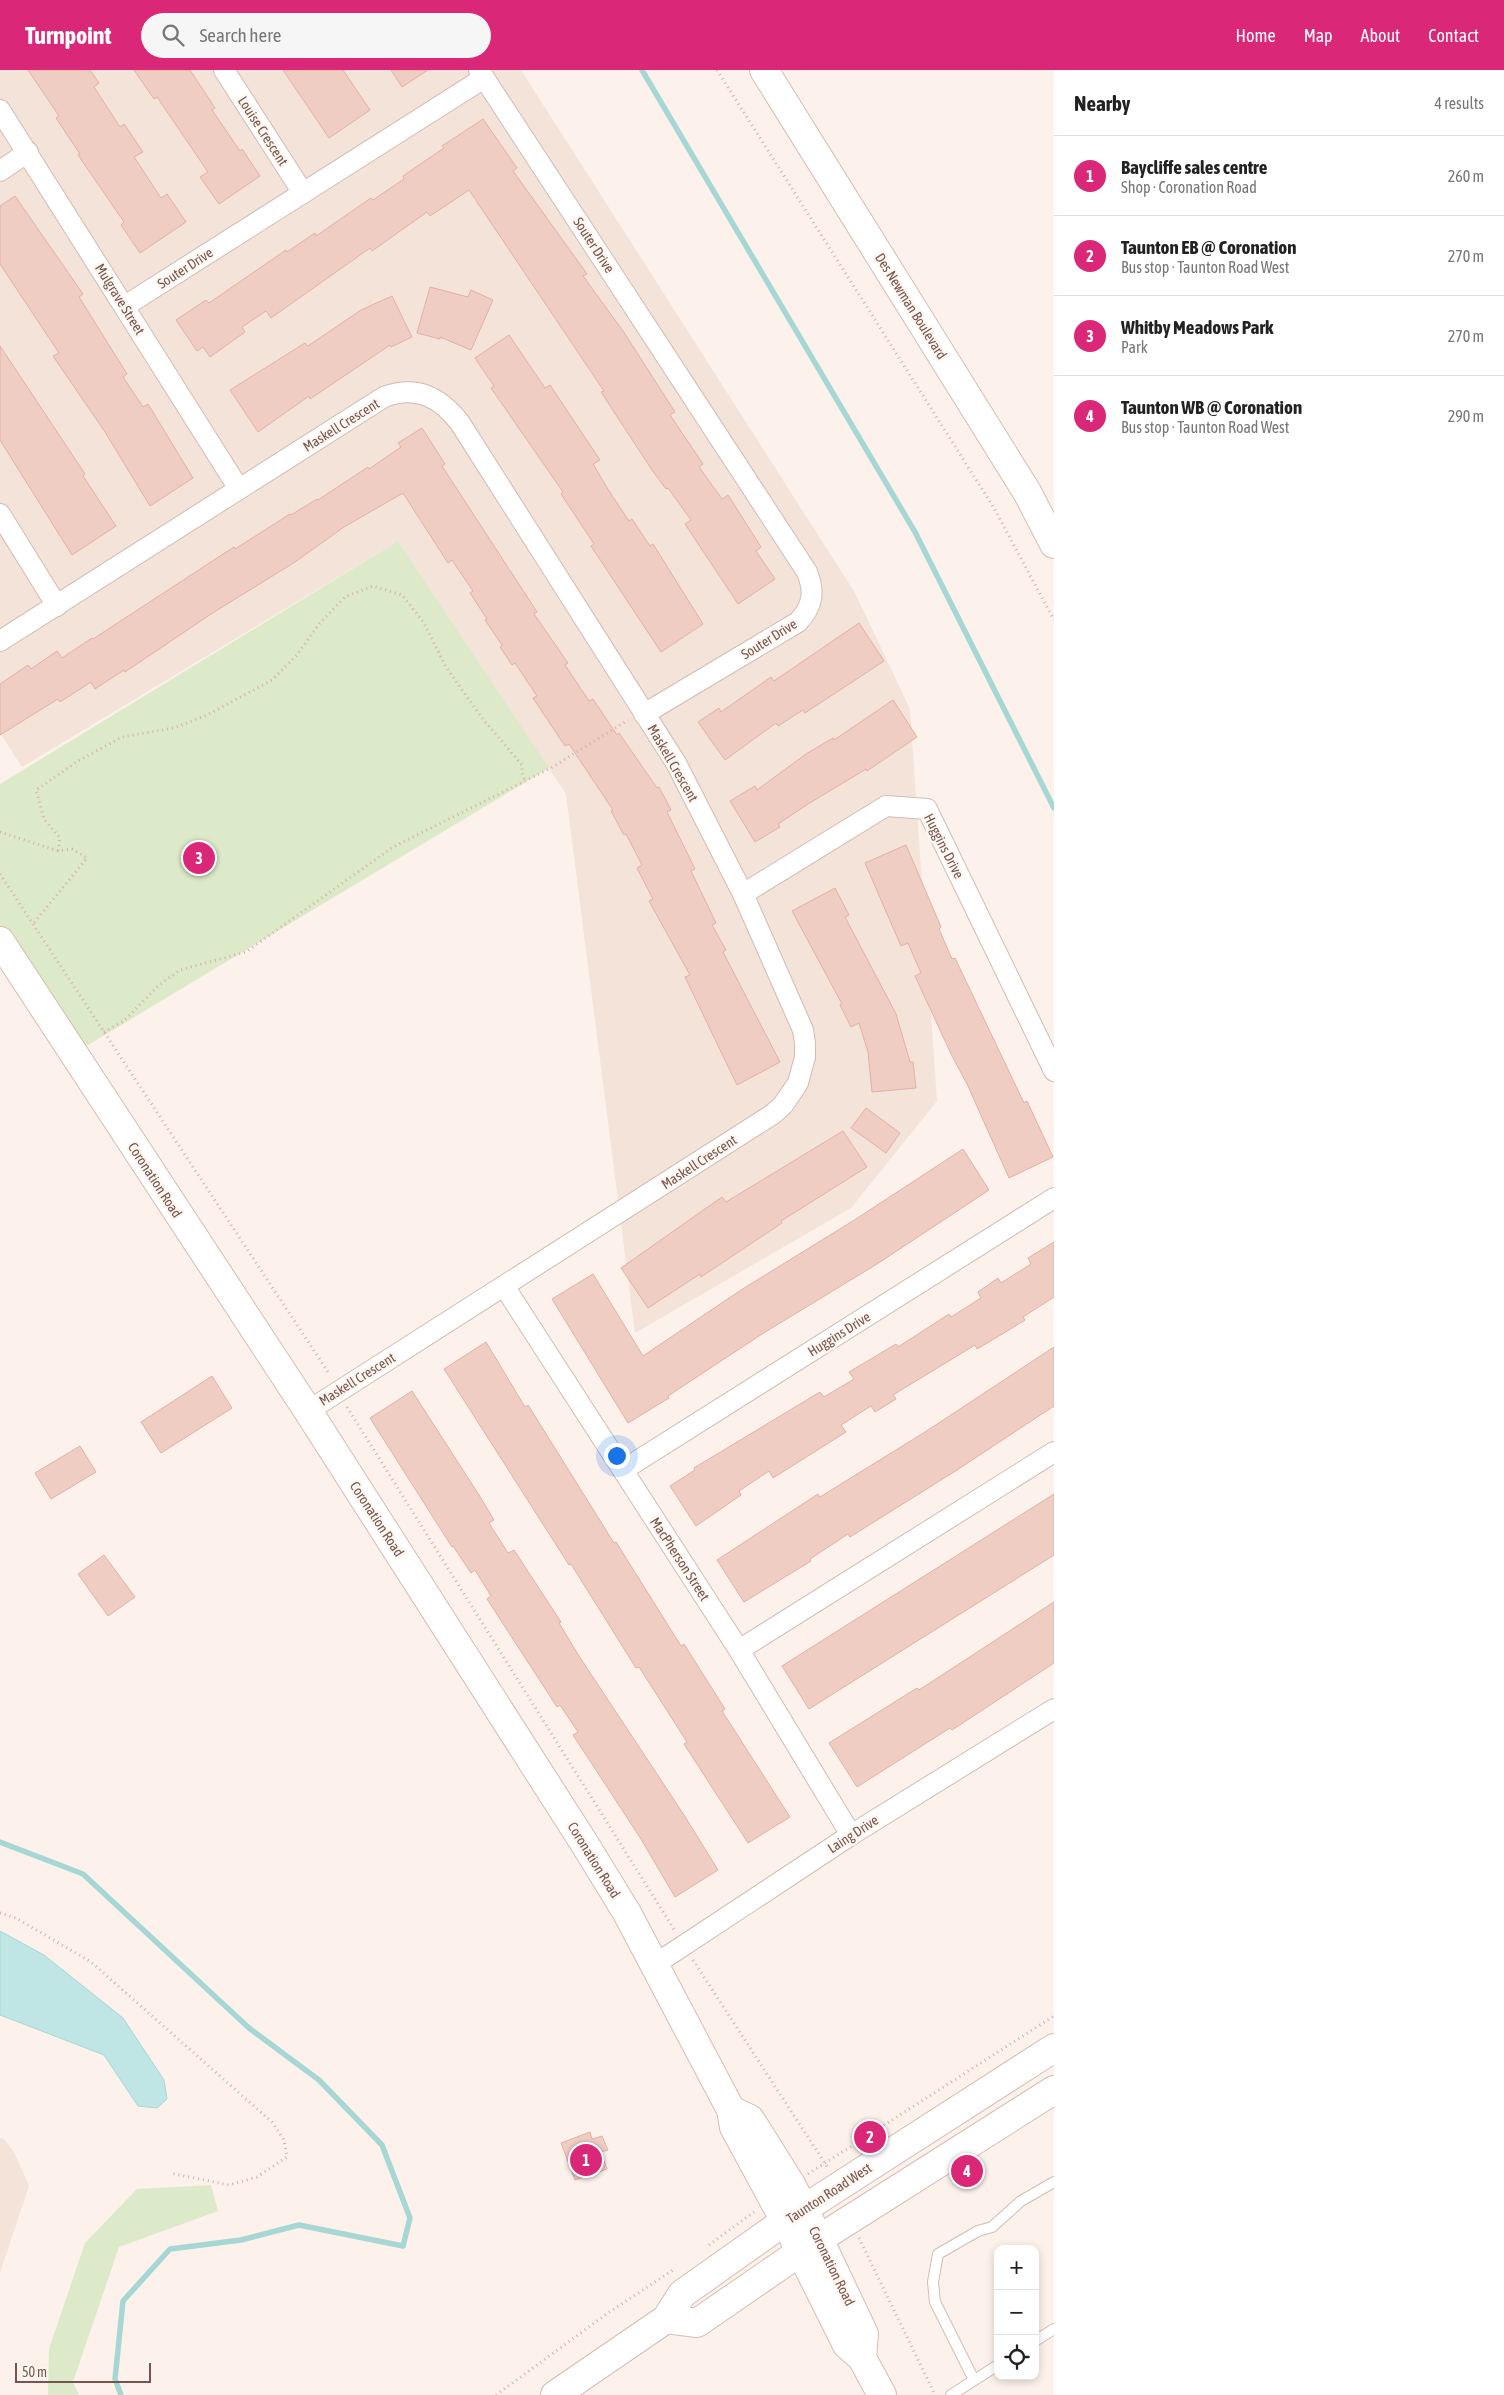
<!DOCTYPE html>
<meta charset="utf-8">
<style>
body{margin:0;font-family:"Asap Condensed",sans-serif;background:#f6f6f6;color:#222}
.controls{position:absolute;right:15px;bottom:15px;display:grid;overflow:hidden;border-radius:10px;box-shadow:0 2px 8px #0003}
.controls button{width:45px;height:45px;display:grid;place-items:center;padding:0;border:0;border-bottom:1px solid #e0e0e0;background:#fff;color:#222;font:25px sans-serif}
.scale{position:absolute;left:15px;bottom:12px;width:136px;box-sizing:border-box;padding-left:5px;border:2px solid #77554e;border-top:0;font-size:14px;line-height:18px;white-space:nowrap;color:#77554e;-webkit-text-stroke:4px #fef7f1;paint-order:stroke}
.you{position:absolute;left:616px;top:1385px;width:18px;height:18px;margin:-12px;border:4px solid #fff;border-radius:50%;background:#1a73e8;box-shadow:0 0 0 8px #1a73e833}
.badge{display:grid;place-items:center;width:32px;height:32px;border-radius:50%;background:#db2777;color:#fff;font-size:16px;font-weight:700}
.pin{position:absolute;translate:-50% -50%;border:2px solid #fff;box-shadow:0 1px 5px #0006}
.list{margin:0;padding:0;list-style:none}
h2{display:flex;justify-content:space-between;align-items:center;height:65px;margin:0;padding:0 20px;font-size:21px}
h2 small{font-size:16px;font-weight:400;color:#767676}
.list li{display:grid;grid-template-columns:32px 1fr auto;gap:15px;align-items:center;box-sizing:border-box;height:80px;padding:0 20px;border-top:1px solid #e0e0e0}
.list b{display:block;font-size:19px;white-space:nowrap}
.list p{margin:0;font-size:16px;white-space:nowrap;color:#767676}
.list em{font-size:16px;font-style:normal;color:#767676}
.icon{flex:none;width:28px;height:28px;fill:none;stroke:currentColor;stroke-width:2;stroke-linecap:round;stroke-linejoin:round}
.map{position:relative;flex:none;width:1054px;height:2325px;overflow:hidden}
header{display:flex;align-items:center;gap:30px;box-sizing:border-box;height:70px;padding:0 25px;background:#db2777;color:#fff}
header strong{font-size:24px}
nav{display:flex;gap:28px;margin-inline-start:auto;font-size:18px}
.search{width:350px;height:45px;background:#f6f6f6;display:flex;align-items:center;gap:12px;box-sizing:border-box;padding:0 18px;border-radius:28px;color:#767676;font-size:19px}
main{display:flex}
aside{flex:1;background:#fff}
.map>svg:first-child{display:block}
.residential{fill:#f3e3d9}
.green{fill:#dceac9}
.water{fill:#bfe6e4;stroke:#a6d7d5}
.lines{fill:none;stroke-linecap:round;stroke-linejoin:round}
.stream{stroke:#a6d7d5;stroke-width:5.5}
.building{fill:#f0cdc3;stroke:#e2b0a4}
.lane-casing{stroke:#d1bbb3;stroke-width:12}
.street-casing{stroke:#d1bbb3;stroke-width:22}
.secondary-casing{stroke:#d6bbb3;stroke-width:30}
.path{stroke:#d6afa6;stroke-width:3;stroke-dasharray:1 4;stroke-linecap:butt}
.lane{stroke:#fff;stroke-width:10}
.street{stroke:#fff;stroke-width:20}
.secondary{stroke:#fff;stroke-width:28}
.labels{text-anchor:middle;stroke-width:5;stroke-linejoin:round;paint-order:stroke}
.street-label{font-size:14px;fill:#77554e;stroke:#fef7f1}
</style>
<header>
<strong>Turnpoint</strong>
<div class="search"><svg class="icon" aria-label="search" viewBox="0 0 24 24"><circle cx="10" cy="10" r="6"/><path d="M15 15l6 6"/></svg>Search here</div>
<nav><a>Home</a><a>Map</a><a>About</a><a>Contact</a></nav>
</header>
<main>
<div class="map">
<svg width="1054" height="2325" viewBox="0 0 1054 2325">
<rect width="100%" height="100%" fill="#fcf2eb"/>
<g class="residential">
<path d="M0,0h521l334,523 55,116 27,392 -86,107 -216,125 -69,-539 -168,-253 -376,226 -22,-34z"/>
<path d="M0,2068l4,1 10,13 15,34 -29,87z"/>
</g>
<g class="green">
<path d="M398,471l151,227 -476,286 -73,-114v-156z"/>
<path d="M211,2115l7,26 -99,36 -46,135 6,13h-31l1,-46 36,-106 52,-54z"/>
</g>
<path class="water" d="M0,1861l44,24 79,63 41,62 3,19 -10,9 -19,-2 -34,-51 -104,-40z"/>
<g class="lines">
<g class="stream">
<path d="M642,0l273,462 139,276"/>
<path d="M0,1772l83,32 166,154 70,52 63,65 28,73 -7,28 -104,-21 -58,15 -71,9 -47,52 -8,78 6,16"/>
</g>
</g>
<g class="building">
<path d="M28,0h62l9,13 -5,4 26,40 4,-3 19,28 -9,5 27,41 6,-4 19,28 -46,31 -19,-28 3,-3 -46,-67 2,-1 -24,-36 3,-2z"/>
<path d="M134,0h56l25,38 -3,2 28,41 2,-2 18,27 -41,28 -19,-27 8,-5 -51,-75 -3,2z"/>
<path d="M283,0h60l27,40 -41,28z"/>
<path d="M391,0h37l-26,17z"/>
<path d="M483,49l34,49 -4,3 74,103 -4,2 40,55 52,81 -5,3 33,49 -4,3 23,32 6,-4 33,52 -5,4 19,28 -37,25 -53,-80 6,-4 -23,-32 -2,1 -14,-19 -51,-78 3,-1 -135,-201 -39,26 -3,-4 -55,39 -2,-3 -99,70 -5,-7 -24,16 3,5 -35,25 -7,-10 -6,4 -21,-31 30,-20 3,3 77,-53 1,2 28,-19 1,3 55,-38 2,2 31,-21 -1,-3 41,-28 -2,-2z"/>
<path d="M15,126l68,98 -4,3 48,77 -4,3 20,30 5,-3 45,74 -43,28 -45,-74 -52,-76 6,-3 -59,-89v-58z"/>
<path d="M430,217l38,10 3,-7 22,10 -22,50 -31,-13v2l-23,-6z"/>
<path d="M392,226l20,41 -21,10 -1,-2 -80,54 -1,-3 -51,36 -28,-42 75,-47 3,3 53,-36z"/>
<path d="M509,265l36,53 5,-3 50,75 -7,4 16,27 20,30 3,-2 18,27 3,-2 50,80 -42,28 -70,-106 3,-2 -33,-50 2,-2 -72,-104 3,-2 -19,-28z"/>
<path d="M0,276l85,128 -2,2 33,50 -44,29 -72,-115z"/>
<path d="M422,358l23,36 -3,2 95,146 -3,2 34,49 -3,2 24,36 4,-2 24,36 2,-2 38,55 2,-1 12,23 -4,2 28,57 -4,2 25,52 -4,2 14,25 -3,2 57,110 -43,23 -52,-108 5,-2 -41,-74 4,-2 -16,-31 5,-3 -16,-31 -2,1 -13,-24 2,-1 -44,-66 -4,2 -32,-48 4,-2 -22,-33 -3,2 -12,-18 2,-2 -17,-25 2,-1 -17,-26 3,-2 -21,-31 -4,3 -45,-70 -59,34 -49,35 -84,52 -86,58 -1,-2 -29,19 -4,-7 -31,20 -2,-3 -58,36v-51l28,-19 3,4 26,-18 5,7 30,-20 1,1 141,-92 1,2 55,-35 1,1 26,-16 1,1 50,-33 1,2 32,-22 -3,-4z"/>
<path d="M859,553l25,38 -79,52 -2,-3 -25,16 -2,-3 -51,37 -27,-38 21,-14 2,4 50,-35 3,4z"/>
<path d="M893,630l24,37 -50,34 -1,-2 -58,35 -30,20 2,3 -25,15 -25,-41 25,-15 2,4 49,-36 27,-16 1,2z"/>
<path d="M906,775l35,82 -2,2 13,30 3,-1 69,145 3,-2 26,56 -44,21 -42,-94 -15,-28 -37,-80 6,-3 -13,-30 -7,3 -36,-83z"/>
<path d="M835,818l14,27 -4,2 51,97 14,48h3l3,26 -44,4 -4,-40 -9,-29 -8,4 -11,-22 2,-1 -50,-93z"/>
<path d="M866,1038l34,25 -14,20 -35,-25z"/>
<path d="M843,1061l24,36 -86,54 1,2 -81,54 -1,-3 -52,34 -27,-40 101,-71 4,5z"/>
<path d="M963,1079l26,41 -112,74 -115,70 -94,62 1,2 -41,25 -76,-124 41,-25 50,82 98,-66 115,-71z"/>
<path d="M1054,1172v55l-31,20 2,3 -21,13 -27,16 -2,-4 -82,50 3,4 -21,13 -4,-6 -30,19 5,7 -73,46 -4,-7 -30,20 2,4 -45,31 -26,-40 25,-16 -1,-2 126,-76 4,5 30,-18 -5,-7 47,-28 2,3 51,-33 2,3 30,-19 -3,-6 20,-14 3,5 30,-19 -3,-6z"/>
<path d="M486,1272l39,65 3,-2 86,138 2,-1 65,104 3,-2 41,65 -3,2 68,106 -42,26 -64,-99 3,-2 -30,-47 -18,-28 -3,1 -65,-104 -2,1 -125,-196z"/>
<path d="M1054,1277v59l-97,64 -107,67 -2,-3 -38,25 1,2 -67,41 -27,-42 101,-66 2,3 105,-65z"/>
<path d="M212,1306l20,32 -71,45 -20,-31z"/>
<path d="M412,1321l67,104 15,25 -5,3 19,30 6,-3 47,72 -2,1 20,33 105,159 34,55 -43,27 -34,-58 -68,-104 5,-3 -18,-27 -3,2 -70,-108 4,-3 -16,-26 -4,3 -18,-27 -1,1 -82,-129z"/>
<path d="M80,1376l16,26 -45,27 -16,-26z"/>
<path d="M1054,1424v61l-245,154 -27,-43z"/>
<path d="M104,1485l31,42 -27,19 -30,-42z"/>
<path d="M1054,1532v61l-102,67 -2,-2 -93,59 -28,-44 88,-55 2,2z"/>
<path d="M590,2062l2,7 10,-3 6,14 -7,2 6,17 -32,11 -14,-37z"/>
</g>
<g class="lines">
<defs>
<g id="lane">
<path d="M1035,2271l19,-12"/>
<path d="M974,2310l-39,-78 -2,-20 5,-28 40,-23 14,-4 29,-26 33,-19"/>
<path d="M951,2325l47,-30"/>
</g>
<g id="street">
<path d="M224,0l79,123"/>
<path d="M479,0l328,502c8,20 6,34 -9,50l-154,92"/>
<path d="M0,40l239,379"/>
<path d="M0,101l28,-19"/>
<path d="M125,236l359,-228"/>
<path d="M0,444l57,92"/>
<path d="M0,571l384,-244c33,-12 56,0 76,26l216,340 67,131 60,136 2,13v14l-7,26 -15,22 -10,9 -465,297"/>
<path d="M743,824l143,-88 41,3 127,262"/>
<path d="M504,1216l235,364 112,185"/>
<path d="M623,1400l431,-272"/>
<path d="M739,1580l315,-198"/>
<path d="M654,1895l197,-130 203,-126"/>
</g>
<g id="secondary">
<path d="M764,0l263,422 27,52"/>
<path d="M0,871l308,470 278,435 41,67 104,197 3,17 51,94 62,124 15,13 20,37"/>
<path d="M735,2042l15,7 42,67 27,53 45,95 -2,24"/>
<path d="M666,2249l31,4 122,-84 235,-149"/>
<path d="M555,2325l111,-76 16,-25 103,-73 269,-173"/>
</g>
</defs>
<use href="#lane" class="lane-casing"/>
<use href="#street" class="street-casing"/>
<use href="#secondary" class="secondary-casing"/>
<g class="path">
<path d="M717,0l277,438 60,112"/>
<path d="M0,762l58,19 14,-2 15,9 -54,66"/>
<path d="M58,781l2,-13 -16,-19 -8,-29 42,-29 44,-24 52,-9 33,-13 65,-35 25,-25 22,-31 26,-27 28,-11 29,9 22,28 22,44 36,51 40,47v8l3,8"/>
<path d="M0,804l330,501"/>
<path d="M104,962l20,-11 34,-35 22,-16 66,-18 147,-105 158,-79 77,-48"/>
<path d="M347,1337l328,524"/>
<path d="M0,1843l16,5 75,44 181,160 12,18 3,17 -30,20 -28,8 -59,-12"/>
<path d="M693,1890l135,208"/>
<path d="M808,2104l246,-158"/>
<path d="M859,2168l76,157"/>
<path d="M709,2175l45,-33"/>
<path d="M496,2325l112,-82 65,-43"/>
</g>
<use href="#lane" class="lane"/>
<use href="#street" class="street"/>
<use href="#secondary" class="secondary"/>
</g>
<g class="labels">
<g class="street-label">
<text transform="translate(263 61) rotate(57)" y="5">Louise Crescent</text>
<text transform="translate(594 175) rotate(57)" y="5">Souter Drive</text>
<text transform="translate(185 198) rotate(-33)" y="5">Souter Drive</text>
<text transform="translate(120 229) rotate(58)" y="5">Mulgrave Street</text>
<text transform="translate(911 236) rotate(58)" y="5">Des Newman Boulevard</text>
<text transform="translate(341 355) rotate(-32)" y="5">Maskell Crescent</text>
<text transform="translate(769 569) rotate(-32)" y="5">Souter Drive</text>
<text transform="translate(673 693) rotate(60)" y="5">Maskell Crescent</text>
<text transform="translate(944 776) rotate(63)" y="5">Huggins Drive</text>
<text transform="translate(699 1092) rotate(-33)" y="5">Maskell Crescent</text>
<text transform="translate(155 1110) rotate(57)" y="5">Coronation Road</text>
<text transform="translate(839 1264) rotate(-32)" y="5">Huggins Drive</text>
<text transform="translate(357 1309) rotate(-32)" y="5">Maskell Crescent</text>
<text transform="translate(377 1449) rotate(57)" y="5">Coronation Road</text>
<text transform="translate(680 1489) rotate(57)" y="5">MacPherson Street</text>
<text transform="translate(853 1764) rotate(-33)" y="5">Laing Drive</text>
<text transform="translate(594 1790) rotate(58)" y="5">Coronation Road</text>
<text transform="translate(829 2123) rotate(-33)" y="5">Taunton Road West</text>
<text transform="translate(832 2196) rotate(64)" y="5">Coronation Road</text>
</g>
</g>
</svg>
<div class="controls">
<button>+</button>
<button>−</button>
<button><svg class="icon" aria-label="locate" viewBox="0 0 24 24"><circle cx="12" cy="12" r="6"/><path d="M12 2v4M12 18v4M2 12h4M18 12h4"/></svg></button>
</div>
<div class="scale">50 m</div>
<div class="you"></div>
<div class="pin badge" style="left:586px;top:2090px">1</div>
<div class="pin badge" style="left:870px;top:2067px">2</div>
<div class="pin badge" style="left:199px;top:788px">3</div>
<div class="pin badge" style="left:967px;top:2101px">4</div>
</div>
<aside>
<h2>Nearby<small>4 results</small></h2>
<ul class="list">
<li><span class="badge">1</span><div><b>Baycliffe sales centre</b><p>Shop · Coronation Road</p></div><em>260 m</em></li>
<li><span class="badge">2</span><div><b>Taunton EB @ Coronation</b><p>Bus stop · Taunton Road West</p></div><em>270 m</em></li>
<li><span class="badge">3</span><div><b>Whitby Meadows Park</b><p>Park</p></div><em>270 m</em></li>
<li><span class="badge">4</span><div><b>Taunton WB @ Coronation</b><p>Bus stop · Taunton Road West</p></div><em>290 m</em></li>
</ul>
</aside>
</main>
